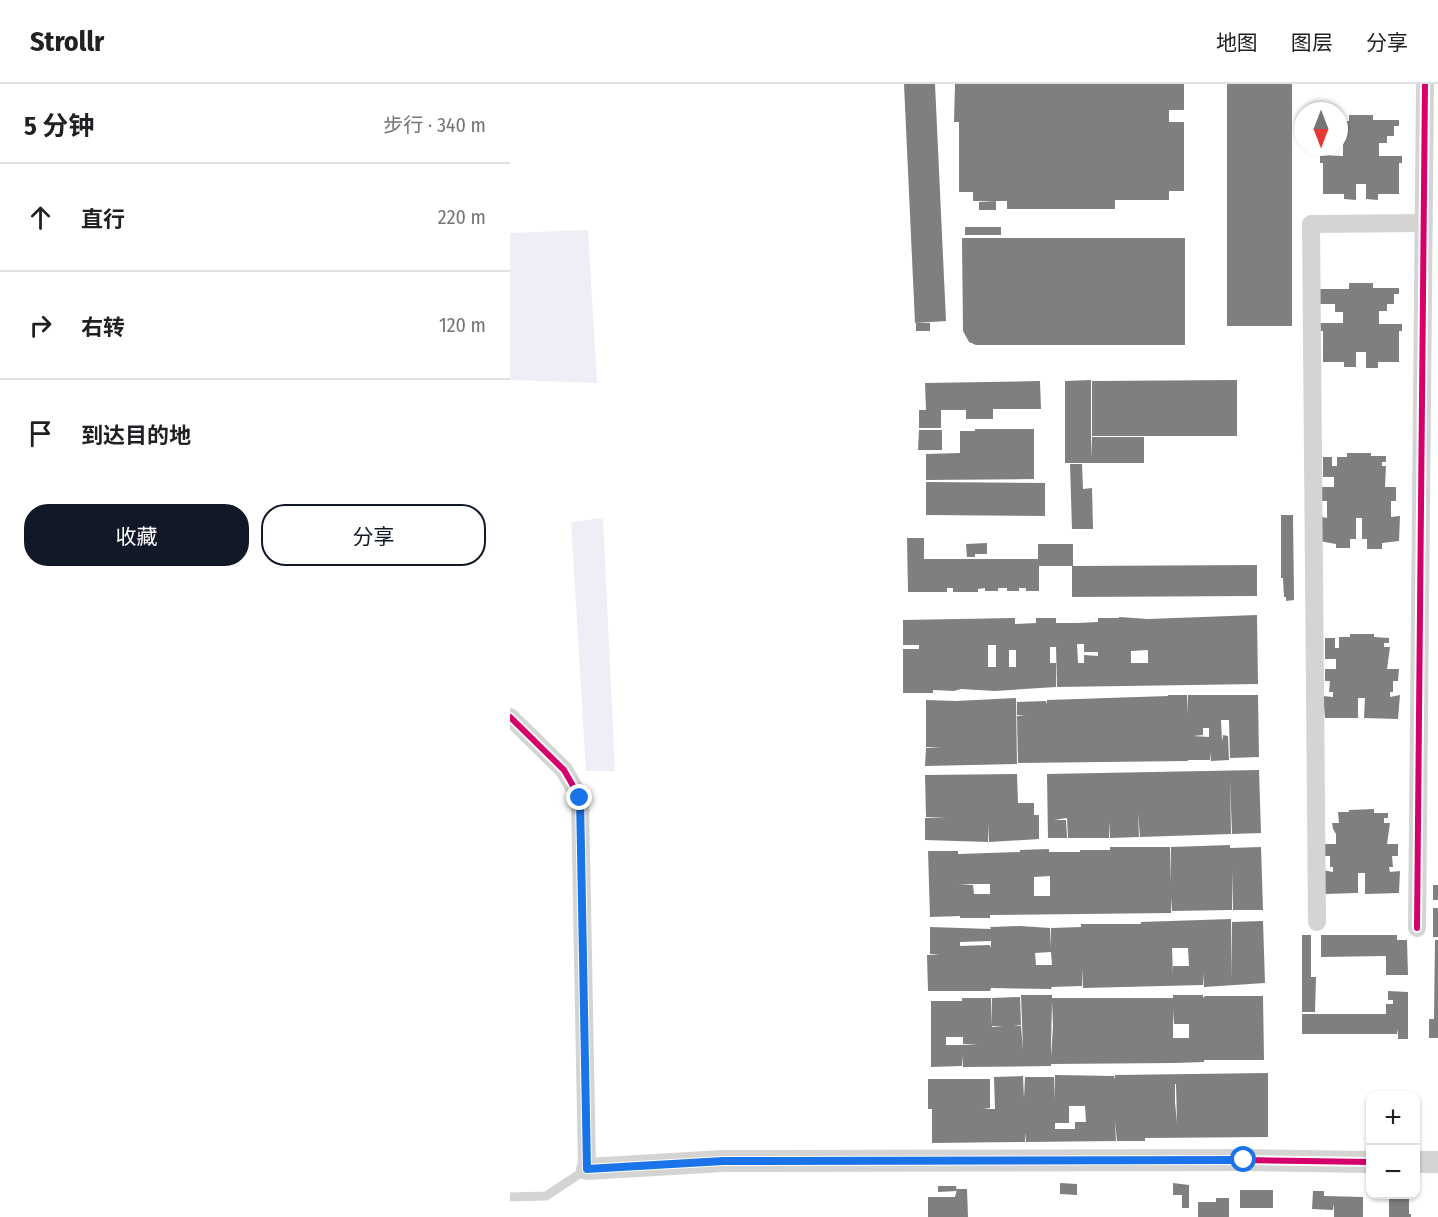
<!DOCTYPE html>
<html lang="zh">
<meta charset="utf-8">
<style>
body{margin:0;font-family:"Fira Sans Condensed","Noto Sans SC",sans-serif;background:#f2f2f2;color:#202124}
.controls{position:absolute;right:18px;bottom:18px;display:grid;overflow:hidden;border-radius:12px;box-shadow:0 2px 4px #0004}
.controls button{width:54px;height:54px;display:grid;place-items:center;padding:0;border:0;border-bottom:2px solid #e0e0e0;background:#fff;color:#202124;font:30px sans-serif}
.compass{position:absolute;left:784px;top:18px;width:54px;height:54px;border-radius:50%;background:#fff;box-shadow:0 2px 4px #0004;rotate:180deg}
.stop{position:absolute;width:18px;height:18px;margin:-14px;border:4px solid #1a73e8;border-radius:50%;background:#fff}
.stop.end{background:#1a73e8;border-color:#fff;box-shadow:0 2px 6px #0008}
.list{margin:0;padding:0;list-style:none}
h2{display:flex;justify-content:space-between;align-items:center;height:78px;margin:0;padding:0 24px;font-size:26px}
h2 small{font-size:20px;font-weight:400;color:#757577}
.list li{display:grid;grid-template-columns:39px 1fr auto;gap:18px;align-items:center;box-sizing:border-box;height:108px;padding:0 24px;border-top:2px solid #e0e0e0}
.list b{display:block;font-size:22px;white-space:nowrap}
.list em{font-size:20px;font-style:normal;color:#757577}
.actions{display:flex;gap:12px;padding:18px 24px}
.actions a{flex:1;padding:14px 0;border:2px solid #111827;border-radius:24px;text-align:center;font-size:21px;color:#111827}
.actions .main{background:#111827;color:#fff}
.icon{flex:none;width:33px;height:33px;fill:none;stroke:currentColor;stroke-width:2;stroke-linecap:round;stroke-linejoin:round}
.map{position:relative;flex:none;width:928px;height:1133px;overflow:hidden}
header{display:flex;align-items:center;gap:36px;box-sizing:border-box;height:84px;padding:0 30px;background:#fff;border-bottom:2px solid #e0e0e0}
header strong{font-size:28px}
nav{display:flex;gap:33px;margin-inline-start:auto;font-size:21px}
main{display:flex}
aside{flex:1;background:#fff}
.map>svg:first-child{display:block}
.green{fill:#efedf5}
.building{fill:#7f7f7f;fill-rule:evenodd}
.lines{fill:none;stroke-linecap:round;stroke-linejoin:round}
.service{stroke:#d4d4d4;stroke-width:9}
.minor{stroke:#d4d4d4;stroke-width:18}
.tertiary{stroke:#d4d4d4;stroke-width:22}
.cycleway-casing{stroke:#fff;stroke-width:10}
.cycleway{stroke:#d6006c;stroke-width:6}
.route{stroke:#1a73e8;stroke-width:8}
</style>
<header>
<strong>Strollr</strong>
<nav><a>地图</a><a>图层</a><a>分享</a></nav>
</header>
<main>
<aside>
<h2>5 分钟<small>步行 · 340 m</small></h2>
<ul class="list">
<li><svg class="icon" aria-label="ahead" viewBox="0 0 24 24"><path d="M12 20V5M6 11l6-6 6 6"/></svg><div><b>直行</b></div><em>220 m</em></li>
<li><svg class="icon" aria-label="right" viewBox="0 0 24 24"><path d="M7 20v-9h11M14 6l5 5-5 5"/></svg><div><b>右转</b></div><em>120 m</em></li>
<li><svg class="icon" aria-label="arrive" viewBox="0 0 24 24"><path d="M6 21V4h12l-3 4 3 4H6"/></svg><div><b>到达目的地</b></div></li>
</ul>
<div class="actions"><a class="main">收藏</a><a>分享</a></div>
</aside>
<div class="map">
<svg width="928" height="1133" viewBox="0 0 928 1133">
<rect width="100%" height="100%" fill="#fff"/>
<g class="green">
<path d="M78,146l9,153 -87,-3v-147z"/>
<path d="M93,434l12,253h-29l-15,-249z"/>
</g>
<g class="building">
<path d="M394,0h31l11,237 -31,2z"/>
<path d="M445,0h229v26h-15v12h15v69h-15v9h-54v9h-108v-8h-34v-9h-14v-70h-5z"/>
<rect x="717" y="0" width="65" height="242"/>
<path d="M839,31h24v5h26v6h-5v10h-7v7h-8v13h23v7h-3v31h-21v6l-12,-1v-15h-10v16l-12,-1v-5h-21v-31h-3v-8l23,1v-12h-4v-23h10z"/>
<path d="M486,117v9h-17v-8z"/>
<rect x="455" y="143" width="36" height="8"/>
<path d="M452,154h223v107h-209l-7,-3 -6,-11z"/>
<path d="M839,199h24v5h26v6h-5v10h-7v7h-8v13h23v7h-3v31h-21v6h-12v-16h-10v15h-12v-5h-21v-31h-3v-8h23v-11h-8v-8h-15v-15h29z"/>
<rect x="406" y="239" width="14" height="8"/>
<path d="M581,296v78l1,-21h52v26h-79v-82z"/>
<path d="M727,296v56h-145v-55z"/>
<path d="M530,297l1,28h-48v10h-27v-9h-25v18h-22v-18h7l-1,-27z"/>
<path d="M465,345h59v50l-108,1v-26l34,-1v-22h15z"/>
<path d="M409,346h23v20h-24z"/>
<path d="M837,369h24v3h15v6h-4v4h4l-1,21h11v14h-5v16l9,-1 -1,25 -17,2v6h-15v-10h-5v-21h-6v21h-6v9h-14v-4l-17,-3 -1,-25 9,2v-17h-5v-14h12v-10h-11v-20h9v9h5v-9h10z"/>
<path d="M560,380h12l1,25 9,-1 1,41h-21z"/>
<path d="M416,398l119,1v33l-119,-1z"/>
<path d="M771,431h12l1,85 -8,1v-4h-2l-1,-19h-2z"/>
<path d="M397,454h17v21h114v-15h35v22h-34v25h-13v-3h-7v3h-12v-3h-9v3h-13v-3l-7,1v3h-25v-4h-6v4h-39z"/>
<path d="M477,459v11h-12v3h-8l-1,-13z"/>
<path d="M747,481v31l-185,1v-31z"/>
<path d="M747,531l1,69 -201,3 -1,-40h-6v16h6v24l-61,4 -34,-2 -7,2 -21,-1v3h-30v-44h16v-4h-16v-25l112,-2v6l21,-1v-5h20v5h21l21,-1v-4h21v-1l29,2zM567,560h7v8h14v4l-14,-1v8h-6zM478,561h8v22h-8zM499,566h7v17h-7zM638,566v13h-17v-12z"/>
<path d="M840,550h24v3l15,1v5h-5v4h6l-3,22h12l-1,12h-5v11h-3v5l10,-2 -2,24 -34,-1 1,-20h-7v20h-33l-2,-22 10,1v-5h-4l1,-11h-5v-12h11v-10h-11v-21h10v10h4v-11h11z"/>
<path d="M658,611h19v19l1,-19h70l1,62 -29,1 -1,-38h-8l1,22 1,-7 5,1 1,24 -18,1 -1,-9v8h-22v1l-170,2 -1,-47h8l-8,-1v-13l29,-1 1,3v-4l121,-4zM693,644h6v9l-16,-1 10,-1z"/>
<path d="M506,614l1,66 -92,2 1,-18h15l-15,-1v-47l30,1z"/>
<path d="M749,686l2,63 -29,1 -2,-53 1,53 -91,3 -2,-25 1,25 -29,1 -1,-17v17h-41l-1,-20 -13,2h12l1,18h-19l-1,-64z"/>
<path d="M507,690l1,29h16v12h5v24l-50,3v-18l-1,18 -63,-2v-22l21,-1h-20l-1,-42z"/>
<path d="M864,725v4h14v5h-4v5h6l-3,21h11v12h-6l1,11h-4l1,5 10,-1 -1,22 -34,1v-21h-7v20l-34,1 -1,-24 10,2v-5h-3v-11h-5v-12h11v-10l-3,-5 -1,-6h7l-1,-11h11v-2z"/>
<path d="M720,761v3l31,-1 2,63h-30l-1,-40v40l-60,1 -1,-13v15l-181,2v3h-30v-2l-30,1 -2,-66h30v3l62,-2v-2l29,-1v3h31v-2h30v-3h60l1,37v-37zM540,792v20h-16v-19zM449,800h31v10h-16l-1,-9z"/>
<rect x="923" y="801" width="5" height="15"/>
<rect x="923" y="824" width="5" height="29"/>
<path d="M721,835l1,61v-58l31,-1 2,62 -61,4 -1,-14v12l-120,3 -1,-20v18l-31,1 1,2 -61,-1 -1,3h-62l-1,-36h13l-10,-1v-27l61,2 -1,-2 30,-1 30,2 1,20v-20l30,-1v-3h60v-2zM481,857v7l-1,-3 -30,1v-4zM662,864h16l1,18h-16v9zM541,868l1,13h-16l-1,-12z"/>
<path d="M792,851h9v42h5l-1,35h-13z"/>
<path d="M811,851h76v5h10l1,35h-22v-19l-65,1z"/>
<path d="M925,856h3v98h-9v-19h5z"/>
<path d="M878,907l20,1v47h-10v-10l-1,5h-95v-20h84v-10h7v-4h-5z"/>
<path d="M511,911h31v3h121v-3h30v3l2,-2h58l1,64h-60v2l-30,1 -123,1v2l-88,1 -1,-12v11l-31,1v-66h31v-3h29l2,59 -1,-30 11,-1h-11v-28l28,-1 1,28 -8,1h8l2,24zM542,917l1,25 -2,32v-13zM663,926l1,14h15v14h-16zM436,953h17v7l15,1h-32z"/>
<path d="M758,989v64l-123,1v3h-28l-2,-20 1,20 -90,1 -1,-10v10l-93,1v-34h-4v-30h62v29l-7,1h12l-1,-32 29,-1 1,23 1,-22h29v23l1,-25 59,1 1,4v-5zM665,1000h1l1,39 -2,-21h-26h26zM559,1022h16l1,16h-11v7h-20v-6h14z"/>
<path d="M550,1099l17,1v11l-17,-1z"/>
<path d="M663,1099l16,2v23h-7v-13h-9z"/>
<path d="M428,1102h18l1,5 -19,1z"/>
<path d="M447,1105h10l1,28h-40v-20h27z"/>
<rect x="730" y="1106" width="33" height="18"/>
<path d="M803,1107h11v5l39,1v20h-29v-14l-1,7 -21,-1z"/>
<path d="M879,1113h20v17h2v3h-22z"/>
<path d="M706,1114h13v19h-31v-15h18z"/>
</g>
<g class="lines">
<path class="service" d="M0,1113l36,-1 41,-27"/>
<g class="minor">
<path d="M0,633l54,53 16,28 7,371"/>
<path d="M807,838l-6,-698 113,-1"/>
<path d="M907,844l8,-844"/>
</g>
<g class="tertiary">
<path d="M906,1078h22"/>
<path d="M77,1085l136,-8 521,-1 126,2"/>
</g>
<defs>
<g id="cycleway">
<path d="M0,633l54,53 16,28 7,371 136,-8 521,-1 126,2"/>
<path d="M907,844l8,-844"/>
</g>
</defs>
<use href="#cycleway" class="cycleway-casing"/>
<use href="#cycleway" class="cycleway"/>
</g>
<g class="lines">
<path class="route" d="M70,714l7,371 136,-8 521,-1"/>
</g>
</svg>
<div class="controls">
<button>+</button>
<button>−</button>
</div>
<svg class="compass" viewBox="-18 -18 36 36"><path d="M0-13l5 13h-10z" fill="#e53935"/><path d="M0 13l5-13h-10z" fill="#757577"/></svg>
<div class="stop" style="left:734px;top:1076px"></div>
<div class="stop end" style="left:70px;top:714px"></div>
</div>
</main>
